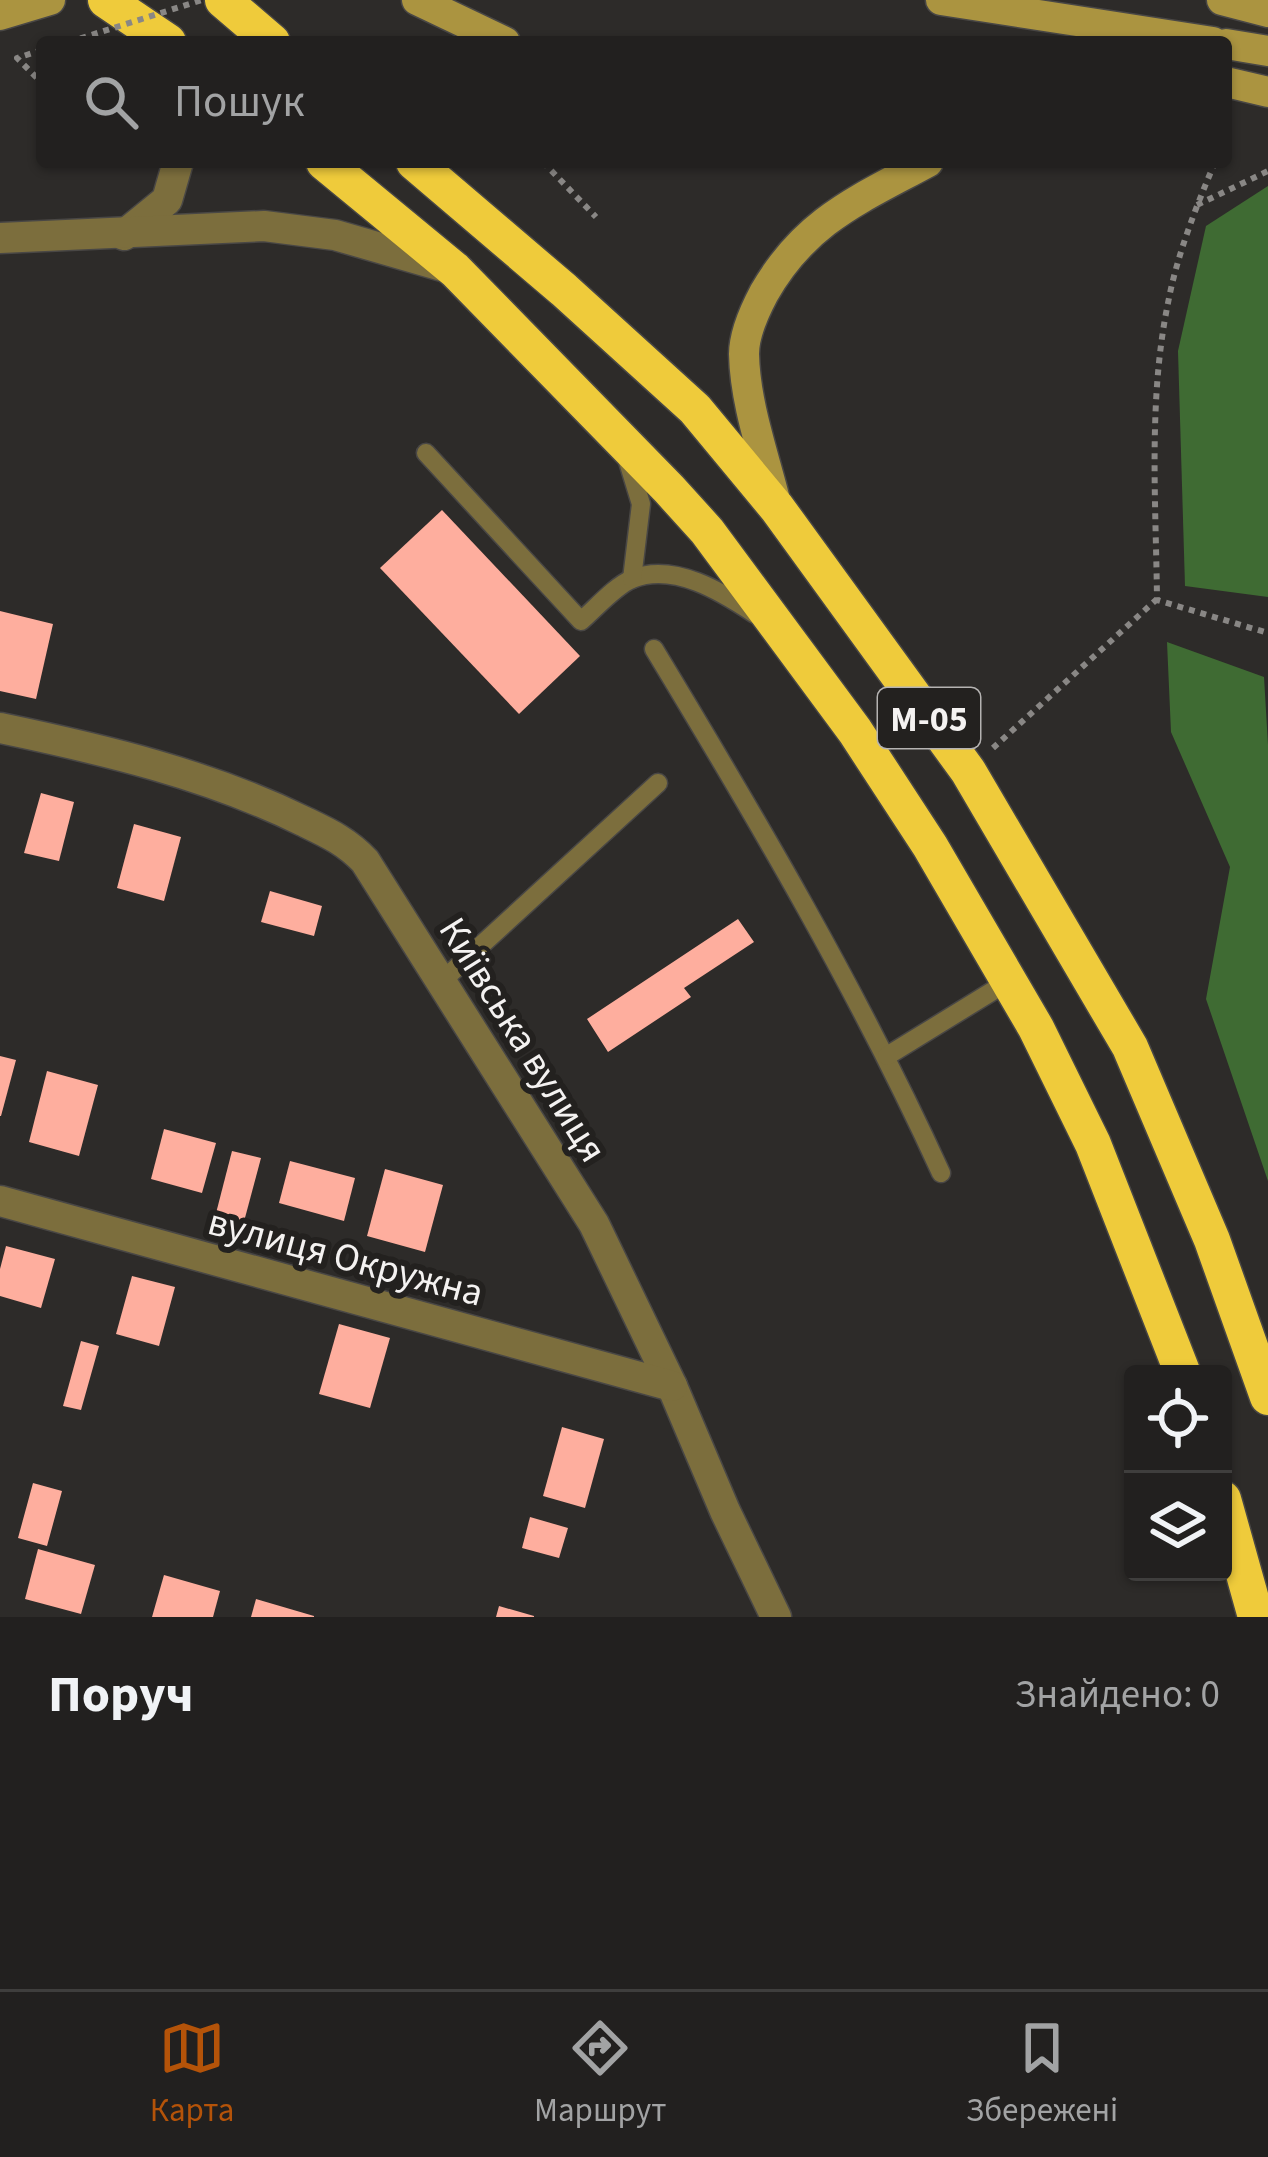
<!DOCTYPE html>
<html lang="uk">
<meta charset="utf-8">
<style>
body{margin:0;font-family:"Source Sans 3",sans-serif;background:#2e2d2c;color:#f1f3f6}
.controls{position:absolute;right:36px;bottom:36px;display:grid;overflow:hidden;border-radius:12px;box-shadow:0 3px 9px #0004}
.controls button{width:108px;height:108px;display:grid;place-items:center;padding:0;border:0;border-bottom:3px solid #3f3e3d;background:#22201f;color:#f1f3f6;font:60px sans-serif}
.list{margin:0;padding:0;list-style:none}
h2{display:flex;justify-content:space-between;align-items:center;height:156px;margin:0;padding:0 48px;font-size:51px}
h2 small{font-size:39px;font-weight:400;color:#a2a3a4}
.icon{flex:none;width:66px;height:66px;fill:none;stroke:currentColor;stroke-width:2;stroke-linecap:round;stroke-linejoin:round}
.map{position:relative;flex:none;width:1268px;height:1617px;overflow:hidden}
.search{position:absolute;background:#22201f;box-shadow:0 3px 9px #0004;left:36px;right:36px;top:36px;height:132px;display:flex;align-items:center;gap:30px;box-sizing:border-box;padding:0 42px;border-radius:12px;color:#a2a3a4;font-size:45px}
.sheet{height:372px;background:#22201f}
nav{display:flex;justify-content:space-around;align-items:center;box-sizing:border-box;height:168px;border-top:3px solid #3f3e3d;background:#22201f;font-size:33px;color:#a2a3a4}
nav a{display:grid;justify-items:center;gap:6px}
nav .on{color:#b45309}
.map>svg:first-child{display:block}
.forest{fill:#3f6b33}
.building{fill:#feae9e}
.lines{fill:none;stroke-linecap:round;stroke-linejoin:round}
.lane-casing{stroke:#494745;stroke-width:21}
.street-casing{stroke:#494745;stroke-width:33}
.secondary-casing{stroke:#494745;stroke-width:33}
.highway-casing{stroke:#494745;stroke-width:39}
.path{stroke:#898785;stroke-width:6;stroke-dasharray:6 6;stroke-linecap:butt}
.lane{stroke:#7c6e3d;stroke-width:18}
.street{stroke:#7c6e3d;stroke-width:30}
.secondary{stroke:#ab9440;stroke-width:30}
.highway{stroke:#efcb3b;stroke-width:36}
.path-bridge{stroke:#898785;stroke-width:6;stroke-dasharray:6 6;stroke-linecap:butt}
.labels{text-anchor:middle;stroke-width:12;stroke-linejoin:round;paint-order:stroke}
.shield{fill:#23211f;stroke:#b5b3b2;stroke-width:3}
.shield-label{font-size:36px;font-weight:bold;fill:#f4f2f1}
.street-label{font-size:39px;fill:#f4f2f1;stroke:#23211f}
</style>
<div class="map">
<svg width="1268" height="1617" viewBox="0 0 1268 1617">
<rect width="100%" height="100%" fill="#2d2b29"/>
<g class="forest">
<path d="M1268,186v411l-83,-11 -7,-235 28,-125z"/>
<path d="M1167,642l97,35 4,68v436l-62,-182 24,-132 -59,-135z"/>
</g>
<g class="building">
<path d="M442,510l138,146 -61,58 -139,-146z"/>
<path d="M0,611l53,13 -17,75 -36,-8z"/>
<path d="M41,793l33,9 -15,59 -35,-8z"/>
<path d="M134,824l47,13 -17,64 -47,-13z"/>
<path d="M270,891l52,15 -8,30 -53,-14z"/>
<path d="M738,919l16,23 -70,46 7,9 -83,55 -21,-33z"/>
<path d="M0,1056l16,4 -15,56h-1z"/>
<path d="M47,1071l51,14 -19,71 -50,-14z"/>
<path d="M164,1129l52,14 -14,50 -51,-14z"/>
<path d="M232,1151l29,7 -19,71 -28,-8z"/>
<path d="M290,1161l65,17 -11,43 -65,-18z"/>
<path d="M385,1169l58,16 -18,67 -58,-16z"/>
<path d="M6,1246l49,13 -14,49 -41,-12v-27z"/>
<path d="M132,1276l43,11 -16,59 -43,-12z"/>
<path d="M339,1324l51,14 -20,70 -51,-14z"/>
<path d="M81,1341l18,5 -18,64 -18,-4z"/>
<path d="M562,1427l42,12 -19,69 -42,-12z"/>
<path d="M33,1483l29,8 -15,55 -29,-8z"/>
<path d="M530,1517l38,11 -9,30 -37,-10z"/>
<path d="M38,1549l57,16 -14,49 -56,-15z"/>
<path d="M164,1575l56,16 -7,26h-61z"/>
<path d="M256,1599l58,17v1h-63z"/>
<path d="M499,1606l35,10v1h-38z"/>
</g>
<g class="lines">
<defs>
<g id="lane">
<path d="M426,453l155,168c15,-13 34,-35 51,-42 42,-17 90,13 123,35"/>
<path d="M626,455l15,49 -9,75"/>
<path d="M654,649c104,172 203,340 287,524"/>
<path d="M442,981l216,-198"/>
<path d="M887,1056l122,-75"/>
</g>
<g id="street">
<path d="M124,235l43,-35 11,-38"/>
<path d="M0,238l264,-12 71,9 114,33"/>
<path d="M0,728c105,22 207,46 303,93 25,12 43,20 62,40l229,363 78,162 53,125 51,106"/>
<path d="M0,1201l672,185"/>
</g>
<g id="secondary">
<path d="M417,0l88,42"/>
<path d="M941,0l272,42"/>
<path d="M1222,0l46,12"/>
<path d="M0,15l50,-15"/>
<path d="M1226,44l42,7"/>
<path d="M1226,82l42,10"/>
<path d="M777,508c-12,-50 -32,-103 -33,-154 0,-20 11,-44 20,-61 41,-72 94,-93 164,-131"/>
</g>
<g id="highway">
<path d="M106,0l62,42"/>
<path d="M223,0l49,42"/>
<path d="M324,162l131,108 214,219 38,42 148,200 75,115 106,182 57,116 90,230"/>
<path d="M414,162l150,128 131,119 82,99 191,263 162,276 82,193 56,157"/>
<path d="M1223,1499l33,118"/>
</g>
</defs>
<use href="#lane" class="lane-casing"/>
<use href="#street" class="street-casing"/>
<use href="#secondary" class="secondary-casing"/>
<use href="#highway" class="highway-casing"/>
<g class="path">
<path d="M42,50l-25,8 25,25"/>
<path d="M1226,128v7"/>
<path d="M543,162l53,55"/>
<path d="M1215,162c-19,45 -38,93 -47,141 -20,97 -12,199 -11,297l111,33"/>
<path d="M1197,205l71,-34"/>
<path d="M993,748l163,-148"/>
</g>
<use href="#lane" class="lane"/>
<use href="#street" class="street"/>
<use href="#secondary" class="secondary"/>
<use href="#highway" class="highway"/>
<path class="path-bridge" d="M69,42l133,-42"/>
</g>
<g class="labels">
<rect class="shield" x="878" y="688" width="102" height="60" rx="9"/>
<g class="shield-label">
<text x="929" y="731">М-05</text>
</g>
<g class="street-label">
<text transform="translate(524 1039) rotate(58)" y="14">Київська вулиця</text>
<text transform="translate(346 1256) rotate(15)" y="14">вулиця Окружна</text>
</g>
</g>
</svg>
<div class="controls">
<button><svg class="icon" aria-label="locate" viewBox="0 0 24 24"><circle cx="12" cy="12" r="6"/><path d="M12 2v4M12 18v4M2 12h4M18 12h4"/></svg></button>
<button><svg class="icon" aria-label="layers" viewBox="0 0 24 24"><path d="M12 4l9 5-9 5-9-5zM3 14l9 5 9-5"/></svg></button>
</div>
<div class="search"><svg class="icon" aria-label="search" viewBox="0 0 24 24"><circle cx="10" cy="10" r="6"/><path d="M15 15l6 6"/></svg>Пошук</div>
</div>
<section class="sheet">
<h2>Поруч<small>Знайдено: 0</small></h2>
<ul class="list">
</ul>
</section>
<nav>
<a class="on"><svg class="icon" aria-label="map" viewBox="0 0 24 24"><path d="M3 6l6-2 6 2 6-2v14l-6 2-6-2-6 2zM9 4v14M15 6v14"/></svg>Карта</a>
<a><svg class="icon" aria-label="directions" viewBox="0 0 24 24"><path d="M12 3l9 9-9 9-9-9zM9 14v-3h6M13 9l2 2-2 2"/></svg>Маршрут</a>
<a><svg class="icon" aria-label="saved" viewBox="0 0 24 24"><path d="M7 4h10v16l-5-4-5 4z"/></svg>Збережені</a>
</nav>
